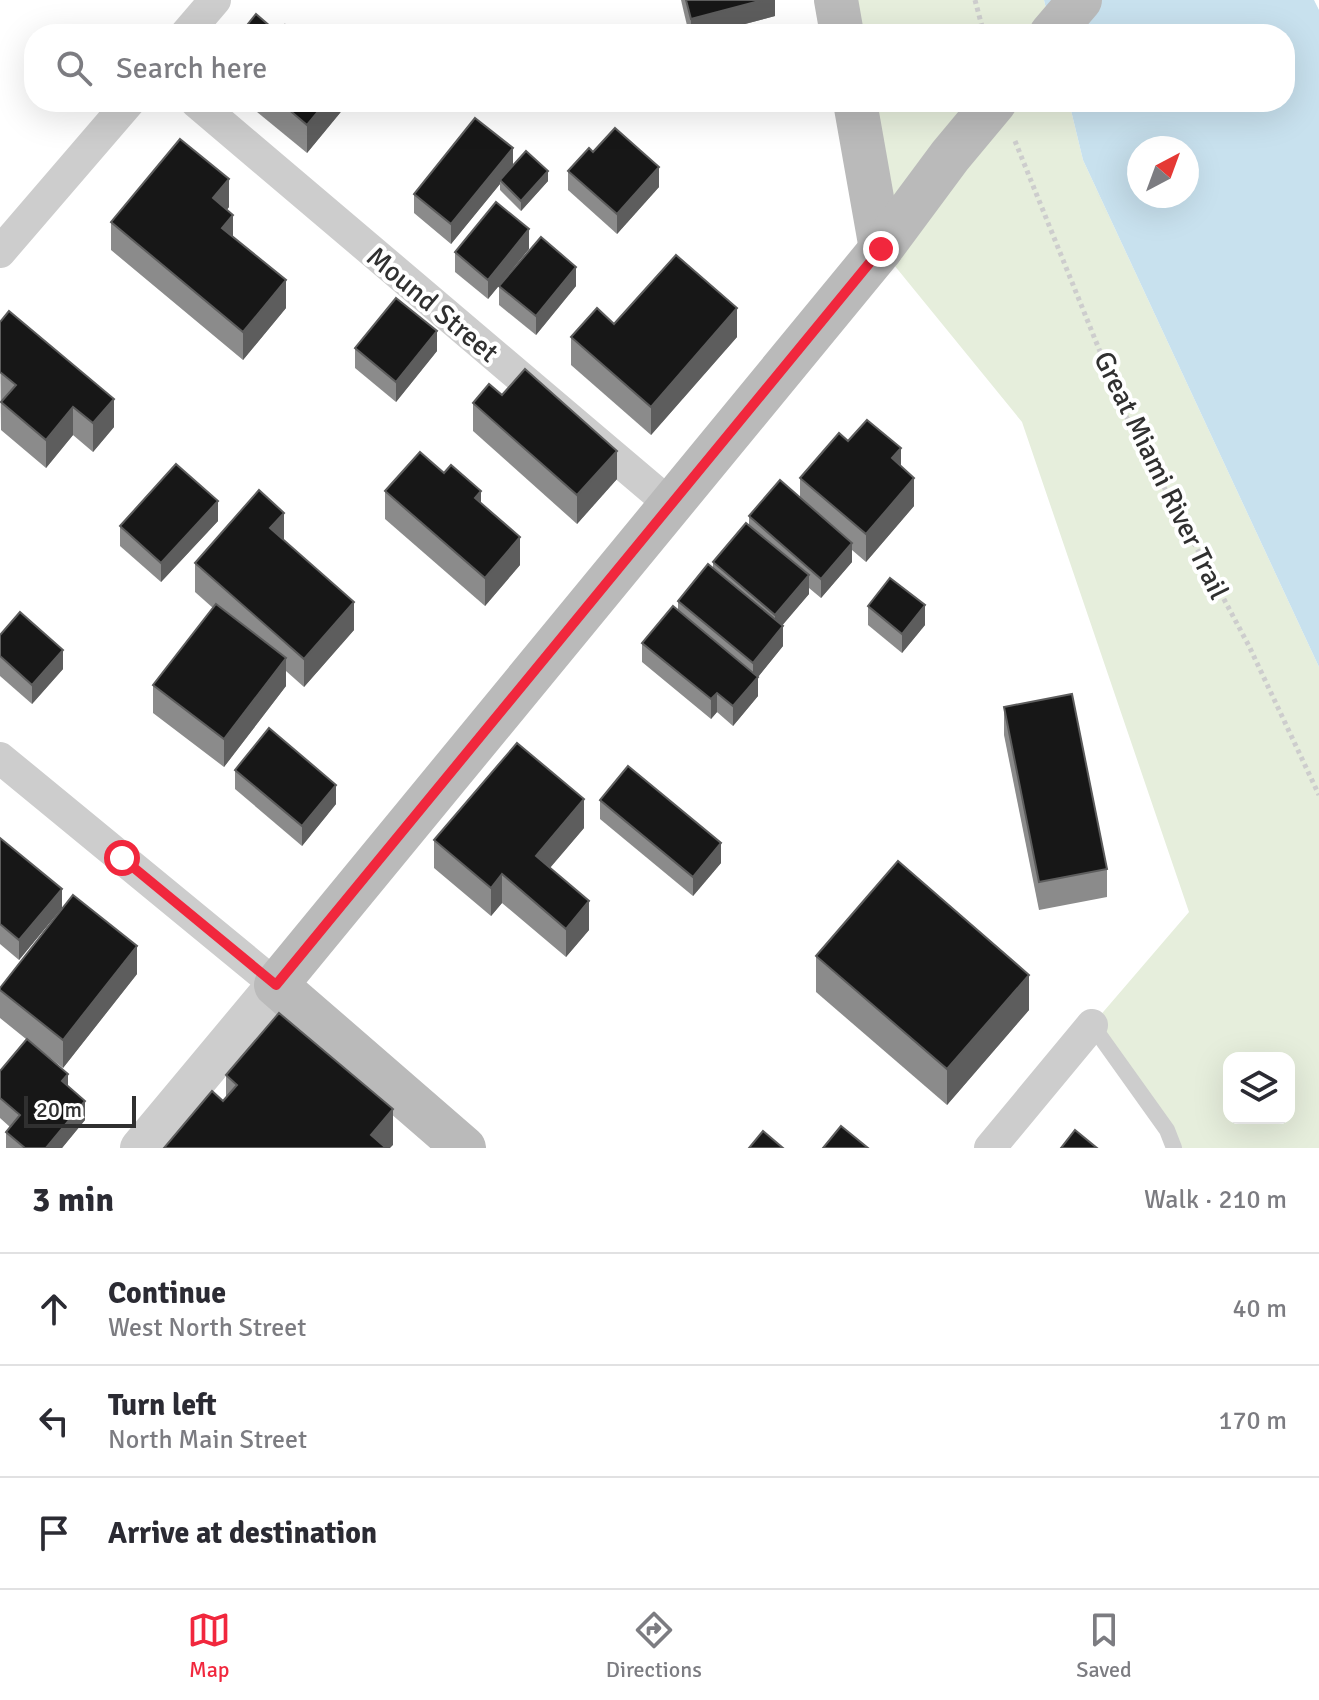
<!DOCTYPE html>
<meta charset="utf-8">
<style>
body{margin:0;font-family:Signika,sans-serif;background:#f2f2f3;color:#2b2b33}
.controls{position:absolute;right:24px;bottom:24px;display:grid;overflow:hidden;border-radius:16px;box-shadow:0 8px 32px #0002}
.controls button{width:72px;height:72px;display:grid;place-items:center;padding:0;border:0;border-bottom:2px solid #e1e1e2;background:#fff;color:#2b2b33;font:40px sans-serif}
.compass{position:absolute;left:1127px;top:136px;width:72px;height:72px;border-radius:50%;background:#fff;box-shadow:0 8px 32px #0002;rotate:41deg}
.scale{position:absolute;left:24px;bottom:20px;width:112px;box-sizing:border-box;padding-left:8px;border:4px solid #303030;border-top:0;font-size:22px;line-height:28px;white-space:nowrap;color:#303030;-webkit-text-stroke:6px #fff;paint-order:stroke}
.stop{position:absolute;width:24px;height:24px;margin:-18px;border:6px solid #f1273d;border-radius:50%;background:#fff}
.stop.end{background:#f1273d;border-color:#fff;box-shadow:0 2px 8px #0008}
.list{margin:0;padding:0;list-style:none}
h2{display:flex;justify-content:space-between;align-items:center;height:104px;margin:0;padding:0 32px;font-size:34px}
h2 small{font-size:26px;font-weight:400;color:#7c7c81}
.list li{display:grid;grid-template-columns:52px 1fr auto;gap:24px;align-items:center;box-sizing:border-box;height:112px;padding:0 32px;border-top:2px solid #e1e1e2}
.list b{display:block;font-size:30px;white-space:nowrap}
.list p{margin:0;font-size:26px;white-space:nowrap;color:#7c7c81}
.list em{font-size:26px;font-style:normal;color:#7c7c81}
.icon{flex:none;width:44px;height:44px;fill:none;stroke:currentColor;stroke-width:2;stroke-linecap:round;stroke-linejoin:round}
.map{position:relative;flex:none;width:1319px;height:1148px;overflow:hidden}
.search{position:absolute;background:#fff;box-shadow:0 8px 32px #0002;left:24px;right:24px;top:24px;height:88px;display:flex;align-items:center;gap:20px;box-sizing:border-box;padding:0 28px;border-radius:32px;color:#7c7c81;font-size:30px}
.sheet{height:440px;background:#fff}
nav{display:flex;justify-content:space-around;align-items:center;box-sizing:border-box;height:112px;border-top:2px solid #e1e1e2;background:#fff;font-size:22px;color:#7c7c81}
nav a{display:grid;justify-items:center;gap:4px}
nav .on{color:#f1273d}
.map>svg:first-child{display:block}
.green{fill:#e6eedc;fill-rule:evenodd}
.water{fill:#c8e1ee;fill-rule:evenodd}
.lines{fill:none;stroke-linecap:round;stroke-linejoin:round}
.path{stroke:#cdcdcd;stroke-width:5;stroke-dasharray:4 4;stroke-linecap:butt}
.service{stroke:#cdcdcd;stroke-width:16}
.minor{stroke:#cdcdcd;stroke-width:32}
.tertiary{stroke:#cdcdcd;stroke-width:40}
.secondary{stroke:#bababa;stroke-width:44}
.wall{fill:#8b8b8b}
.shaded-wall{fill:#5d5d5d}
.building{fill:#171717;stroke:#5d5d5d;stroke-width:2}
.route{stroke:#f1273d;stroke-width:10}
.labels{text-anchor:middle;stroke-width:8;stroke-linejoin:round;paint-order:stroke}
.street-label{font-size:28px;fill:#303030;stroke:#fff}
</style>
<div class="map">
<svg width="1319" height="1148" viewBox="0 0 1319 1148">
<rect width="100%" height="100%" fill="#fff"/>
<g class="green">
<path d="M836,0h208l8,34h-210z"/>
<path d="M855,102h214l14,58 236,507v481h-145l-82,-123 97,-113 -167,-490 -141,-173zM1229,1058h60v60h-60z"/>
</g>
<path class="water" d="M1044,0h270l5,10v657l-236,-507 -14,-58h216v-68h-233zM1139,148h48v48h-48z"/>
<g class="lines">
<g class="path">
<path d="M975,0l9,34"/>
<path d="M1015,141l111,275 123,230 70,149"/>
</g>
<path class="service" d="M1092,1025l75,105 7,18"/>
<g class="minor">
<path d="M186,34l29,-34"/>
<path d="M196,102l475,403"/>
<path d="M0,252l129,-150"/>
<path d="M0,758l276,227"/>
<path d="M990,1148l102,-123"/>
</g>
<path class="tertiary" d="M140,1148l136,-163"/>
<g class="secondary">
<path d="M836,0l6,34"/>
<path d="M1051,34l29,-34"/>
<path d="M855,102l26,147"/>
<path d="M464,1148l-188,-163 605,-736 69,-93 45,-54"/>
</g>
</g>
<g class="wall">
<path d="M681,0h94v16l-68,18h-18z"/>
<path d="M245,102h104l-42,51z"/>
<path d="M593,152l66,35 -42,47 -49,-44v-19z"/>
<path d="M513,166l35,15 -27,30 -21,-21v-6l-49,60 -37,-31v-19z"/>
<path d="M229,207l-2,3 6,27 53,71 -43,52 -132,-110v-28z"/>
<path d="M529,249l-41,50 -33,-27v-20z"/>
<path d="M499,286h77l-40,49 -37,-30z"/>
<path d="M0,322l114,105 -21,25 -20,-17 -27,33 -45,-38z"/>
<path d="M571,337h166l-86,98 -80,-70z"/>
<path d="M355,348l82,3 -41,51 -41,-34z"/>
<path d="M502,395l115,84 -40,45 -104,-93v-28z"/>
<path d="M848,441l53,25 13,40 -48,56 -14,-12v12l-31,36 -12,-10v6l-27,31 1,21 -25,31v19l-25,30 -16,-14 -6,7 -69,-57v-19l36,-32v-10l35,-33v-6l36,-38v-8l51,-18v-20z"/>
<path d="M385,491l96,12 39,62 -35,41 -100,-87z"/>
<path d="M218,521l-57,61 -41,-36v-20z"/>
<path d="M284,541l70,89 -50,57 -18,-16v15l-62,81 -71,-54v-28l60,-77 -18,-16v-29z"/>
<path d="M868,606l57,19 -23,28 -34,-28z"/>
<path d="M0,635l63,34 -31,35 -32,-28z"/>
<path d="M1004,707l103,162v28l-68,13 -35,-175z"/>
<path d="M235,770l101,34 -34,42 -67,-57z"/>
<path d="M600,800l121,63 -28,33 -93,-77z"/>
<path d="M584,828l-34,40 39,62 -23,27 -64,-54 -11,13 -57,-48v-28z"/>
<path d="M0,838l62,70 -43,52 -19,-16z"/>
<path d="M816,956l213,54 -82,95 -131,-113z"/>
<path d="M137,974l-74,94 -24,-19 29,37 17,34 -23,28h-56v-16l4,-5 -10,-9v-47l26,-32 -26,-21v-30z"/>
<path d="M226,1075l167,70 -170,-44 3,-3z"/>
</g>
<g class="shaded-wall">
<path d="M763,0h12v16l-68,18h-16v-15z"/>
<path d="M326,102h23l-42,51v-28z"/>
<path d="M513,148v20l-13,12v4l-49,60v-20z"/>
<path d="M659,167v20l-42,47v-20z"/>
<path d="M548,171v10l-27,30v-10z"/>
<path d="M229,179v28l-16,19v-28z"/>
<path d="M233,215v28l-11,-15z"/>
<path d="M529,229v20l-41,50v-19z"/>
<path d="M576,267v19l-40,49v-19z"/>
<path d="M286,280v28l-43,52v-28z"/>
<path d="M737,308v29l-86,98v-28z"/>
<path d="M437,331v20l-41,51v-20z"/>
<path d="M114,399v28l-21,25v-29z"/>
<path d="M73,407v28l-27,33v-28z"/>
<path d="M901,448v28l-9,-18z"/>
<path d="M617,451v28l-40,45v-29z"/>
<path d="M914,478v28l-48,56v-28z"/>
<path d="M481,491v28l-6,-21z"/>
<path d="M218,501v20l-57,61v-19z"/>
<path d="M284,513v28l-14,-13z"/>
<path d="M520,537v28l-35,41v-28z"/>
<path d="M852,543v19l-31,36v-19z"/>
<path d="M809,575v19l-34,40v-19z"/>
<path d="M354,602v28l-50,57v-28z"/>
<path d="M925,605v20l-23,28v-19z"/>
<path d="M783,626v20l-25,31v19l-25,30v-20l20,-24v-19z"/>
<path d="M63,650v19l-31,35v-19z"/>
<path d="M286,658v28l-62,81v-28z"/>
<path d="M717,693v19l-6,7v-20z"/>
<path d="M336,785v19l-34,42v-20z"/>
<path d="M584,799v29l-48,56v-28z"/>
<path d="M721,843v20l-28,33v-19z"/>
<path d="M502,874v29l-11,13v-28z"/>
<path d="M62,889v19l-43,52v-20z"/>
<path d="M589,901v29l-23,27v-28z"/>
<path d="M137,946v28l-74,94v-28z"/>
<path d="M1029,975v35l-82,95v-36z"/>
<path d="M68,1074v20l-6,-13z"/>
<path d="M85,1101v19l-23,28h-16z"/>
<path d="M393,1109v36l-3,3h-19v-13z"/>
</g>
<g class="building">
<path d="M686,0h77l-72,19z"/>
<path d="M256,14l22,19 7,-8 11,9h-56z"/>
<path d="M280,102h46l-19,23z"/>
<path d="M475,118l38,30 -62,76 -37,-30z"/>
<path d="M615,128l44,39 -42,47 -49,-43 21,-23 4,4z"/>
<path d="M180,139l49,40 -16,19 20,17 -11,13 64,52 -43,52 -132,-110z"/>
<path d="M526,151l22,20 -27,30 -21,-21z"/>
<path d="M496,202l33,27 -41,51 -33,-28z"/>
<path d="M541,237l35,30 -40,49 -37,-30z"/>
<path d="M676,255l61,53 -86,99 -80,-70 26,-29 17,16z"/>
<path d="M396,298l41,33 -41,51 -41,-34z"/>
<path d="M9,311l105,88 -21,24 -20,-16 -27,33 -45,-38 15,-17 -16,-13v-50z"/>
<path d="M525,369l92,82 -40,44 -104,-92 16,-19 13,11z"/>
<path d="M867,420l34,28 -9,10 22,20 -48,56 -66,-56 39,-45 9,8z"/>
<path d="M420,452l24,21 7,-8 30,26 -6,7 45,39 -35,41 -100,-87z"/>
<path d="M176,464l42,37 -57,62 -41,-37z"/>
<path d="M780,480l72,63 -31,36 -72,-63z"/>
<path d="M259,490l25,23 -14,15 84,74 -50,57 -109,-96z"/>
<path d="M746,523l63,52 -34,40 -62,-53z"/>
<path d="M708,564l75,62 -30,37 -75,-62z"/>
<path d="M890,578l35,27 -23,29 -34,-28z"/>
<path d="M216,604l70,54 -62,81 -71,-54z"/>
<path d="M673,606l85,71 -25,29 -16,-13 -6,6 -69,-56z"/>
<path d="M20,612l43,38 -31,35 -32,-29v-21z"/>
<path d="M1072,694l35,175 -68,13 -35,-175z"/>
<path d="M269,728l67,57 -34,41 -67,-56z"/>
<path d="M517,743l67,56 -48,57 53,45 -23,28 -64,-55 -11,14 -57,-48z"/>
<path d="M628,766l93,77 -28,34 -93,-77z"/>
<path d="M0,838l62,51 -43,51 -19,-16z"/>
<path d="M898,861l131,114 -82,94 -131,-113z"/>
<path d="M73,895l64,51 -74,94 -63,-50v-2z"/>
<path d="M279,1013l114,96 -22,26 15,13h-222l48,-57 11,10 14,-16 -11,-10z"/>
<path d="M27,1039l41,35 -6,7 23,20 -39,47h-21l-19,-16 14,-17 -20,-17v-27z"/>
<path d="M841,1126l27,22h-45z"/>
<path d="M1075,1130l22,18h-36z"/>
<path d="M763,1131l20,17h-34z"/>
</g>
<g class="lines">
<path class="route" d="M122,858l154,127 605,-736"/>
</g>
<g class="labels">
<g class="street-label">
<text transform="translate(433 304) rotate(40)" y="10">Mound Street</text>
<text transform="translate(1162 475) rotate(64)" y="10">Great Miami River Trail</text>
</g>
</g>
</svg>
<div class="controls">
<button><svg class="icon" aria-label="layers" viewBox="0 0 24 24"><path d="M12 4l9 5-9 5-9-5zM3 14l9 5 9-5"/></svg></button>
</div>
<svg class="compass" viewBox="-18 -18 36 36"><path d="M0-13l5 13h-10z" fill="#e53935"/><path d="M0 13l5-13h-10z" fill="#7c7c81"/></svg>
<div class="scale">20 m</div>
<div class="stop" style="left:122px;top:858px"></div>
<div class="stop end" style="left:881px;top:249px"></div>
<div class="search"><svg class="icon" aria-label="search" viewBox="0 0 24 24"><circle cx="10" cy="10" r="6"/><path d="M15 15l6 6"/></svg>Search here</div>
</div>
<section class="sheet">
<h2>3 min<small>Walk · 210 m</small></h2>
<ul class="list">
<li><svg class="icon" aria-label="ahead" viewBox="0 0 24 24"><path d="M12 20V5M6 11l6-6 6 6"/></svg><div><b>Continue</b><p>West North Street</p></div><em>40 m</em></li>
<li><svg class="icon" aria-label="left" viewBox="0 0 24 24"><path d="M17 20v-9H6M10 6l-5 5 5 5"/></svg><div><b>Turn left</b><p>North Main Street</p></div><em>170 m</em></li>
<li><svg class="icon" aria-label="arrive" viewBox="0 0 24 24"><path d="M6 21V4h12l-3 4 3 4H6"/></svg><div><b>Arrive at destination</b></div></li>
</ul>
</section>
<nav>
<a class="on"><svg class="icon" aria-label="map" viewBox="0 0 24 24"><path d="M3 6l6-2 6 2 6-2v14l-6 2-6-2-6 2zM9 4v14M15 6v14"/></svg>Map</a>
<a><svg class="icon" aria-label="directions" viewBox="0 0 24 24"><path d="M12 3l9 9-9 9-9-9zM9 14v-3h6M13 9l2 2-2 2"/></svg>Directions</a>
<a><svg class="icon" aria-label="saved" viewBox="0 0 24 24"><path d="M7 4h10v16l-5-4-5 4z"/></svg>Saved</a>
</nav>
